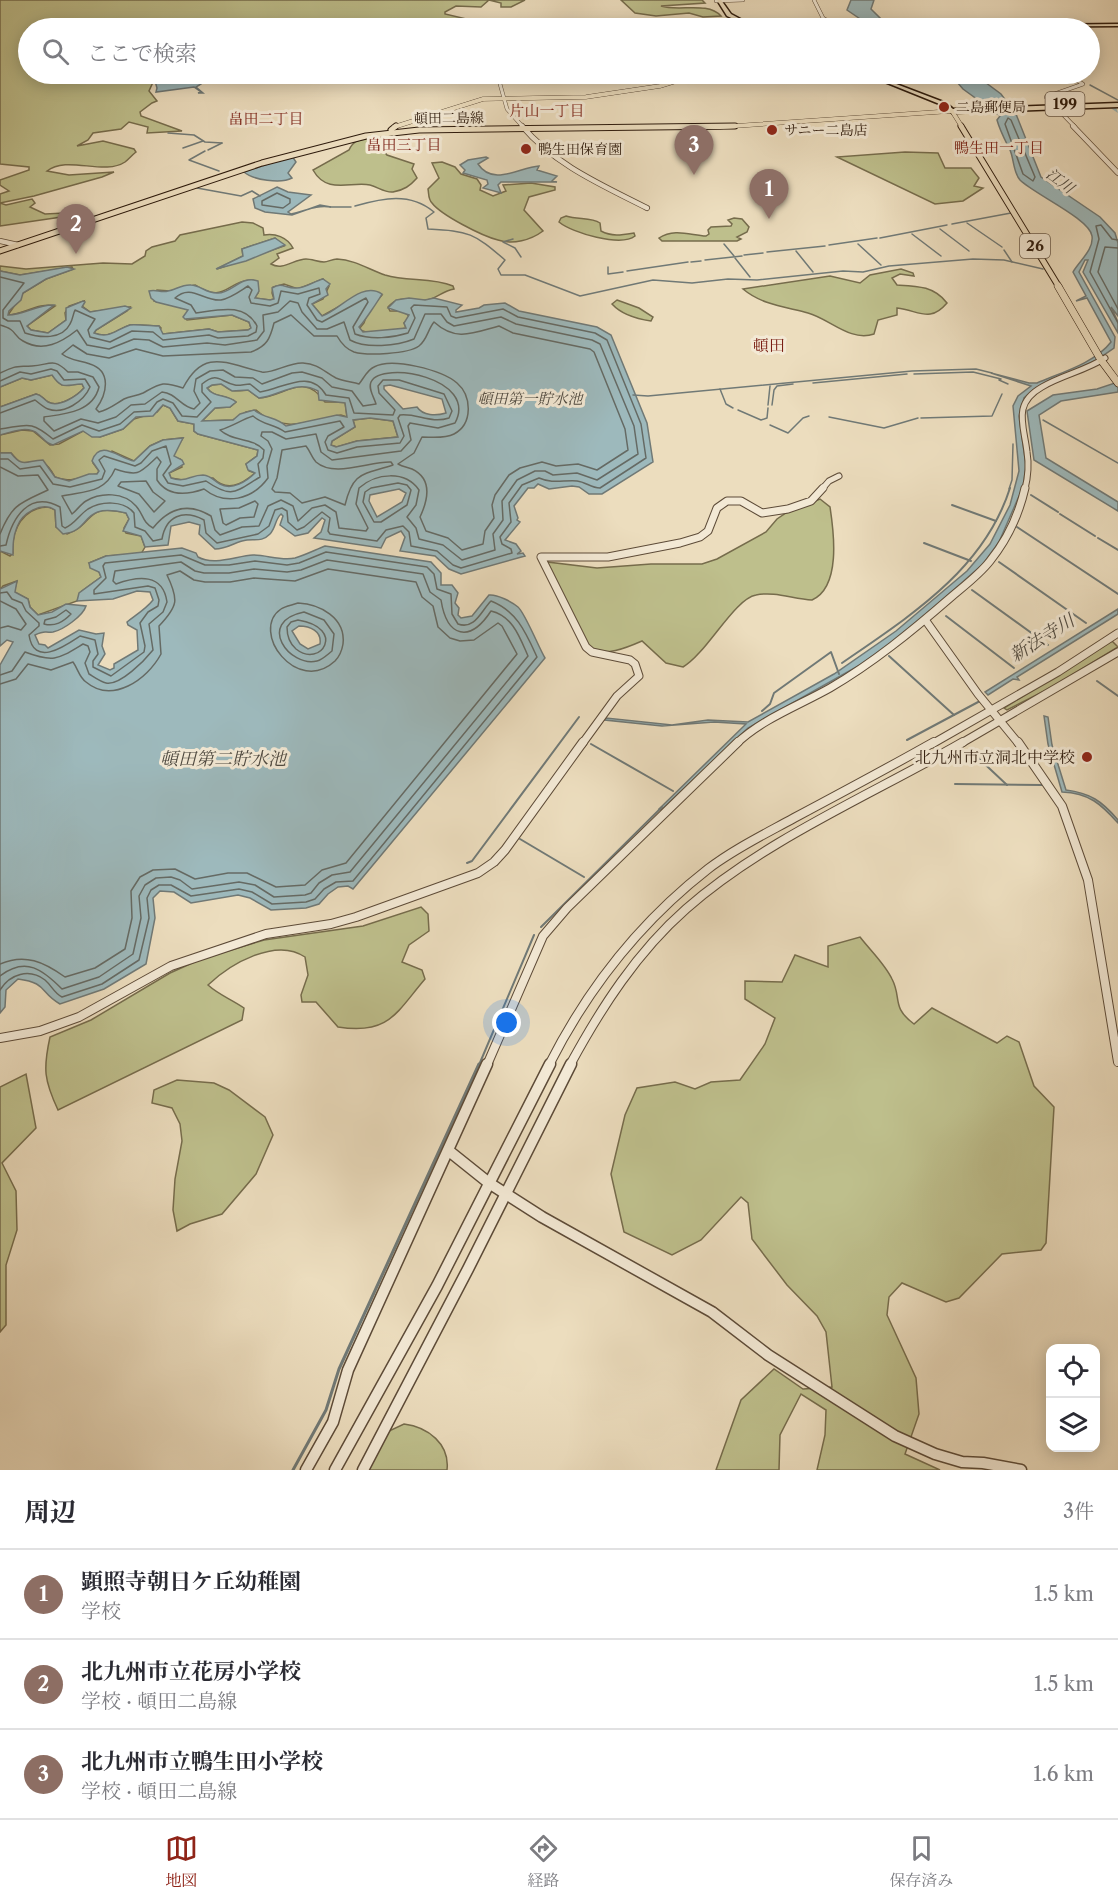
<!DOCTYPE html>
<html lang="ja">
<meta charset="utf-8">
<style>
body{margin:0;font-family:"Libre Caslon Text","Noto Serif JP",serif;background:#f2f2f3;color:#2b2b33}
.controls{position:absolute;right:18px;bottom:18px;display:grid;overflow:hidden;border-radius:12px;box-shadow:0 3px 15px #0003}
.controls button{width:54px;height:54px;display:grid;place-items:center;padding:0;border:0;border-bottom:2px solid #e1e1e2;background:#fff;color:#2b2b33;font:30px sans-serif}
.you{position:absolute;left:507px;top:1023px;width:21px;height:21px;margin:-15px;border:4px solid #fff;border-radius:50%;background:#1a73e8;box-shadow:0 0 0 9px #1a73e833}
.badge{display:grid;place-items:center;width:39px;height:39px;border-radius:50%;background:#8f2418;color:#fff;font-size:20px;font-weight:700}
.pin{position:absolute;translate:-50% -50px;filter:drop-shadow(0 2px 3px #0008)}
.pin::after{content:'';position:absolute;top:32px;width:21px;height:18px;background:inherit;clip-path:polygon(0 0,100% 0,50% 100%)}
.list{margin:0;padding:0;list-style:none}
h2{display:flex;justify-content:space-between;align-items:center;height:78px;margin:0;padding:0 24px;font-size:26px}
h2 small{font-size:20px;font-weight:400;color:#7c7c81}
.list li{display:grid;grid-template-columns:39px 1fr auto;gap:18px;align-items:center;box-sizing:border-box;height:90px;padding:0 24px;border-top:2px solid #e1e1e2}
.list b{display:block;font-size:22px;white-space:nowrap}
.list p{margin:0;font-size:20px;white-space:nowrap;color:#7c7c81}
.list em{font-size:20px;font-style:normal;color:#7c7c81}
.icon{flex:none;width:33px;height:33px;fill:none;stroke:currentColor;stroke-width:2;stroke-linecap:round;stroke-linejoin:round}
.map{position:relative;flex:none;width:1118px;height:1470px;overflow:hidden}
.search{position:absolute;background:#fff;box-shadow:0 3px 15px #0003;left:18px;right:18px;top:18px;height:66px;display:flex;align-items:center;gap:15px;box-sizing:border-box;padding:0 21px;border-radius:33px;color:#7c7c81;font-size:22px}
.sheet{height:348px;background:#fff}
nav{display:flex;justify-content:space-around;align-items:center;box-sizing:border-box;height:84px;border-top:2px solid #e1e1e2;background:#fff;font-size:16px;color:#7c7c81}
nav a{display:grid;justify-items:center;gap:3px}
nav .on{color:#8f2418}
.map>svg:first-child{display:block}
.green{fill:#bebf8c;stroke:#766c4c;stroke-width:1.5;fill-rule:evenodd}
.water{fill:#9db9bc;stroke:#707976;stroke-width:1.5;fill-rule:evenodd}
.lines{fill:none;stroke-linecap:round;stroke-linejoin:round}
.shore{stroke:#656a64;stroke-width:1.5}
.stream-far2{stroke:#707976;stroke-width:1.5}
.stream-far1{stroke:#707976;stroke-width:2}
.stream{stroke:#707976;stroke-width:3}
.river{fill:#9db9bc;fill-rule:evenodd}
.minor-far5-casing{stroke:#5d4b38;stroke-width:4}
.minor-far4-casing{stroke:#5d4b38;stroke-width:6}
.minor-far3-casing{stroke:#5d4b38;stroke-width:7}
.minor-far2-casing{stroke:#5d4b38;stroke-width:9}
.minor-far1-casing{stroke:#5d4b38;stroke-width:10}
.minor-casing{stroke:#5d4b38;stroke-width:13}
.major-far2-casing{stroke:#2d1a0c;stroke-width:4.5}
.major-far1-casing{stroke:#2d1a0c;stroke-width:7}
.major-casing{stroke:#2d1a0c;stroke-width:8}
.highway-casing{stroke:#2d1a0c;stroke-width:3}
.minor-far5{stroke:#f3e9d5;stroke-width:3}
.minor-far4{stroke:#f3e9d5;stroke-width:4.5}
.minor-far3{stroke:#f3e9d5;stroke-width:5}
.minor-far2{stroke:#f3e9d5;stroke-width:7}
.minor-far1{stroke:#f3e9d5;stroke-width:8}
.minor{stroke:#f3e9d5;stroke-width:10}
.major-far2{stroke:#ecddbe;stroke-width:4}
.major-far1{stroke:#ecddbe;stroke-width:5}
.major{stroke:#ecddbe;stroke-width:7}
.highway{fill:#ecddbe;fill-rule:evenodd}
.poi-dot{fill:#8f2418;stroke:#f3e9d5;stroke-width:2}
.labels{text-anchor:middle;stroke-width:6;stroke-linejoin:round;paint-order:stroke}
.far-poi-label{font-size:14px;fill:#2d1a0c;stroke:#f3e9d5;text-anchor:start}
.far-street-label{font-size:14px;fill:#2d1a0c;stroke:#f3e9d5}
.shield{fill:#f3e9d5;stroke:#685848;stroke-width:1.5}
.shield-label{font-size:15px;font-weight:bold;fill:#2d1a0c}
.far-neighbourhood-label{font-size:15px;fill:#7a1f14;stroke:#f3e9d5}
.far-water-label{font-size:15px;font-style:italic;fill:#4f4a41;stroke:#f3e9d5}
.far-quarter-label{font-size:16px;fill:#7a1f14;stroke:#f3e9d5}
.poi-label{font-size:16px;fill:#2d1a0c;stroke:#f3e9d5;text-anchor:end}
.water-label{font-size:18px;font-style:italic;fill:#4f4a41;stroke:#f3e9d5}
</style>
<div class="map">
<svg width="1118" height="1470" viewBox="0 0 1118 1470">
<rect width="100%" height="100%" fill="#ecddbe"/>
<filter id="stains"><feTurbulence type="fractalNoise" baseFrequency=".00333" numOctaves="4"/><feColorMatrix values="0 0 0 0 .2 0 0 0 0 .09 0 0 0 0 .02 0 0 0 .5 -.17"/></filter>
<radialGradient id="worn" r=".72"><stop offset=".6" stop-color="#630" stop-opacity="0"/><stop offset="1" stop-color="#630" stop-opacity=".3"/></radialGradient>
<g class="green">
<path d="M0,0h525l-14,7h-10v-4l-12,-3 -8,7 -25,-1 -11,6v2l34,8c-27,13 -57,-12 -81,0l12,6h-78l-8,-4 -24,4h-272v46h93l11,7 38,-7 -16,6 -5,11 8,10 -5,2 -12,9 1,4 41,15 -35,2 1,-6 -19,-5 -8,7 -28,4 -5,7 -11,6 26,-5 31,8 2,3c-4,3 -7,7 -11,10 -21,14 -58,-7 -78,9l22,4 45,-3 -12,5 -68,19 -34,7v-9l9,-3 -9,-6v-5l29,-10v-3l-29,-3z"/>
<path d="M621,0h81l3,3 -44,3c18,6 46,-5 60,10l-18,1 -14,-4 -33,3 -21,-3z"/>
<path d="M369,139l9,5 9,11 27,9 -2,5 5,9c-7,8 -13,12 -24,14 -8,1 -15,-5 -23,-7 -19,-4 -43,10 -57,-15l36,-20c4,-9 10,-11 20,-11z"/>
<path d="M905,152l33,1 7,15h26l8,10 -5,8 9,2 -20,13 -28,3 -98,-47z"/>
<path d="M442,162l13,5 6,7 16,5 4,6 -1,5 13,6 13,-5 -3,-6 28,-2 24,4v3l-26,7 -5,13 19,21c-12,9 -30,14 -45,9 -16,-4 -57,-25 -66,-37 -4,-4 -3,-9 -4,-14l11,-11 -7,-15z"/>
<path d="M32,199l3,4 -5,4 15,7 39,-2 -2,2 -82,12v-23l6,2z"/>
<path d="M566,216c12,4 25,1 34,7l1,8c11,6 21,4 33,2l1,3c-14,11 -63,-3 -76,-14l2,-4z"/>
<path d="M734,218l8,1 7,8 -2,5 -10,5 4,2 -4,2h-75l-3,-3c15,-10 31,-3 47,-2l3,-2 -1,-4 3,-3 20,-1 1,-2 -4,-4z"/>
<path d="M242,222l11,1 10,5 1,7c11,-2 23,2 29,13l-16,6 2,4 -8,6c12,7 23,-5 35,-5 6,0 12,3 18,3 4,0 8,-3 13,-3 18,1 31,10 48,16 22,7 46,2 68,11l1,3c-10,2 -15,7 -23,10 -16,6 -29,-8 -43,8l2,4h13l7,6 -6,6 2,5c-11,3 -38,8 -47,1l5,-6 4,-12 14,-16 -17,-3 -43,24 -10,-12 11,-5 6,-13 -6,-7 -25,10 -14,-5 -11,3 -1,6 2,6 -4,1 -16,-2 4,-5v-9l-5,-4c-27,0 -27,25 -58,5l-25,6 -13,-1 -3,11 33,8 2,2 -5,6 3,3 45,-5 17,7 2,6 -3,2 -30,2 -9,-3 -46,5 -3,-3 1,-3 -2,-2c-5,0 -26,-2 -29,-1 -15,5 -20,14 -36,8l2,-3 31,-19 3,-4 -40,5 -8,-6 2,-5 -15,5 -4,7 1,7 -18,13 -17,-3 -4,-4 28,-20c-16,-4 -31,8 -47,9l15,-22 23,-14 27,-10 -1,-2 -52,8 -20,-4v-5l26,3 77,-6 29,1 13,-8 1,-5 6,-4 23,-6 5,-6zM275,238l9,8 -67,23 26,-13 -1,-7z"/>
<path d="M901,269l12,4 1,3 -14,-2 -8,4 5,7c20,1 37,1 50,18 -17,20 -27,8 -50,5v7l-19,5 -4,14c-24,8 -44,-15 -66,-21 -22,-6 -46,-8 -65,-24l87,-13 30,7 10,-8z"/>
<path d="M617,300l22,8 14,9 -2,4c-14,-2 -29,-6 -39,-17z"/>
<path d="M52,375l10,10 20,-1 2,4c-7,8 -25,20 -36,14 -5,-3 -6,-7 -12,-8l-36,13v-20l22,-9 9,2z"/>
<path d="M223,384c8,9 13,7 25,6l11,8c27,-2 45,-27 66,4h20l2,15 -6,-2c-32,7 -59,19 -85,-5l-10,2 -13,8 -31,1 13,-13 15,-1 6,-5c-10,-8 -22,-4 -29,-14l5,-3z"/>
<path d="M163,405l7,3 8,13 16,3v7l4,3 60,16 -1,6 -11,8 3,7 6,2c-14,12 -28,19 -42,5l-30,2 -12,-2 -2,-5 13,-6 -2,-8 -5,-1 -2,-4 10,-16 -20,2 -13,6 -16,15 -22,-10 -19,12 6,8 -2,3c-12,2 -29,10 -42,3 -11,-20 -15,-15 -35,-14l-9,-10h-11v-18l22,-5 11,1 17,14 9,-1 24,-13 17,6 23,-8 11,-10 23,-7z"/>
<path d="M370,418l23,3 5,16 -41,4 -20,6 -6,-2 1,-4 23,-14 -2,-7z"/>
<path d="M820,499l10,8c4,26 11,80 -18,93 -19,-1 -37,-9 -56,-5 -22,4 -49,58 -73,72l-17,-4 -24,-22c-16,7 -37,16 -53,7l-42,-86 50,6 54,-4h51l15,-5 49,-27 11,-13 9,-6z"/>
<path d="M49,507l6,3 1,17 11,7c30,-11 16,-31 59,-21l3,6 -5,9 2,5 15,3 4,11 -4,7 -35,2 -17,7 10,9 2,5 -19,14 -5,10 -39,14 -8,-8 -2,-8 -14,-7 3,-11 -14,5 -3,4v-39l10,5 3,-3c-2,-23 10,-46 36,-46z"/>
<path d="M1112,641l6,6 -64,39 -47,24 -3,-2z"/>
<path d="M421,907l7,7 1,17 -20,14 -7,17 20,8 3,9c-29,34 -36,56 -87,48l-22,-25h-14l-1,-7 7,-20 -3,-18c-29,-20 -75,7 -97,28 11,10 23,14 36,23l-2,12 -184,90c-14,-30 -15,-41 -8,-73l41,-17 79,-47 31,-14 63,-19 99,-14z"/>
<path d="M860,937c10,13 25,27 32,42 10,19 -1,28 22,45l18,-16 65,35 10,-7 12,6 15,44 20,21 -8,136 -5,7 -39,4 -43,44 -13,4 -44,-19 -13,14 -2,18 29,63 3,36 -14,40 35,16h-123l8,-35 1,-25 -25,-16 -21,41 -1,35h-63l25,-70 33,-31 29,20 29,-2 -6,-55 -9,-16 -30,-31 -35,-46 -4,-36 -7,-6 -40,43 -29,15 -48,-23 -13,-58 14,-59 12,-27 38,-6 20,7 16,-7 29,-2 25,-36 10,-26 -30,-19v-18l37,1 13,-27 33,12v-21z"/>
<path d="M26,1074l10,54 -34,35 14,28 1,39 -11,35v60l-6,7v-245z"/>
<path d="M177,1080l37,3 15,7 36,27 8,18 -17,39 -34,40 -32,10 -13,7 -4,-21 2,-31 7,-38 -2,-17 -8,-16 -20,-5 2,-13z"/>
<path d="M404,1424c24,3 46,20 43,46h-80l22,-39z"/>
</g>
<g class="water">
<path d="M851,0h23l-3,9 10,10 -3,2 11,7 -17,-1 -28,1 25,-3 -22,-15z"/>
<path d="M183,74l11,1 -1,3 8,6 -5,3 7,6h-5l3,-1 -7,-5 -38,5 1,-4 -2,-7 7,-4z"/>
<path d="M950,74h24l27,20 15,20 25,63 59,40 15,16 3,10v73l-7,-9 7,15v11l-35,-61 5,-12h-3l-6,12 36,65 -1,11 -19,13 -62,29 -9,8 -5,18 7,50 -3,21 -24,55 -16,22 -84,74 -39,27 -112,63 -87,82 -2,-1 87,-85 -32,-2 -52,4 -57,-6 1,-2 66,7 36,-5 40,2 86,-48 62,-43 71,-60 23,-27 20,-39 9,-34 -6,-65 5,-10 13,-10 -40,-13 38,10h8c23,-10 58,-20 74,-41l-24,-44 -11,3 10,-5 -13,-24c6,-11 21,-22 19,-36 -2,-17 -58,-42 -72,-56 -7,-8 -6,-21 -10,-30 -5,-10 -10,-19 -13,-30l3,-4 -37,-27z"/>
<path d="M292,156l4,6 -8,11 4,5c-11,6 -39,2 -48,-6z"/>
<path d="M486,157l2,1 -10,6c15,23 42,3 61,2l-2,4 20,6 -5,5 5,1h-56l-3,3 3,8 -18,-5 5,-4 -1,-4 -24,-7 2,-3 -5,-5 8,-5z"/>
<path d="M277,187l11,5 23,3 -23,17 3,2c16,-3 22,-9 40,-7l-11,-2 -28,10 -27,-3 -10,-4 -2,-9z"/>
<path d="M275,238l10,7 -39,16 -30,8 27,-13 -1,-7z"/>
<path d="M67,267l7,2 -28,10 -23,14 -2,7 -12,11 -1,4c17,0 30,-11 46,-10l-27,21 4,4 17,3 18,-13v-12l17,-7 2,1 -3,5 8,5 35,-6 6,2 -35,22 -2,3c16,6 21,-3 36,-8 4,-1 24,1 29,1l4,8 46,-5 9,3 30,-2 3,-2 -2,-6 -17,-7 -47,4 -2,-2 5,-7 -32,-8 -5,-4 -2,-7c7,-2 12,2 19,0 8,-1 14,-7 23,-6 9,0 16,9 27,8 14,0 23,-18 40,-12l1,10 -4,7 15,2 4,-1 -2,-11c10,-6 13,0 23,0 10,1 19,-7 28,-9l7,5 -4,5 2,6 -16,9 10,12c17,-5 40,-36 60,-22 -2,4 -20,31 -23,33l4,5 43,-4 -2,-5 5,-8 -21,-7 8,-8 13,-2 16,2 9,-2 28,7 -6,5v2l23,-4 5,-3 21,-2 14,8 78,16 14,8 36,88 6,39 -51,32h-13l-10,-7 -7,-1 -23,3 -11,-5 -4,4h-6l-14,18 4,12 -1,2 3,2 -15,18 11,4 5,7 -4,3 6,-1 2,3 -64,18 -12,-5 -14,-13 -35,-5 5,-14 -4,-6 -15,7 -5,10 -67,-10 7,-6 4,-12 -3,-2 -14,15 -13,3 -15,-11 3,-9 -2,-2c-6,5 -5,14 -11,20 -8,8 -14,5 -23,6 -11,1 -19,9 -32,9l-16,-15 1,-9 -11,-3 -18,4 -3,19 -23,2 -4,-11 -18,-5 6,-12 -3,-6c-47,-11 -33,18 -63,21l-7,-7 -1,-17c-13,-9 -33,3 -38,17 -4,10 -4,18 -4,28l-13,-4v-98h11c12,16 16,7 32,7l12,17 14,4 20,-7h8l2,-3 -7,-10c8,-23 28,-2 42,0l16,-15 13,-6 20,-2 -9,18 8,4 2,4 -15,9 2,5c15,5 19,-3 32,-3 9,1 11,6 17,9 12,7 27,-3 35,-11l-7,-3 -2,-6 11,-8 1,-6 -60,-16 -4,-3v-7l-16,-3 -8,-13 -7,-3 -10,11 -17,1 -13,12 -23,8h-8l-9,-6 -30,14c-8,-2 -9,-6 -15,-11 -10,-9 -27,-2 -38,1v-28l36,-13c6,1 7,5 12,8 11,6 29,-6 36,-14l-2,-4c-17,1 -20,6 -30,-9l-21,5 -9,-2 -22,9v-116l20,4zM221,384l11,7 16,-1 11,8c21,-2 37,-19 59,-7l1,9 26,3 2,14 -10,-2 -51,11c-10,-9 -20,-7 -32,-16l-14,4 -7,6 -31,1 13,-13 15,-1 6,-5c-9,-8 -22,-4 -29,-14l5,-3zM390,385l52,14 4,14c-10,3 -23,3 -29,-6l-14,2 -19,-20v-3zM370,418l23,3 5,16 -41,4 -21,6 -5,-2 1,-4 23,-14 -2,-7zM399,489l7,4 -4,9 -25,15 -8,-16 1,-6z"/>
<path d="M1118,382v10l-57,9 -22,14 7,43 72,44v9l-84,-51 -7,-49 26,-16 44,-6z"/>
<path d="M325,546l106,16 10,11v12h11l6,8 -3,10 4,5 -1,7 3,3 11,-2 17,-21c8,-1 23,7 29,12 7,6 21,41 27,51l-192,231 -5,-3 -10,1 -10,7 -9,10 -13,4 -35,2 -21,-12 -12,-3 -47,8 -17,-11 -14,-1 -7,7 2,20 -9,46 -42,25 -44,15c-21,-12 -12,-21 -42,-25l-12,11 -1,17 -5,6v-348l13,-23 -6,-2 -7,6v-57l17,-8 -2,11 13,7 2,8 8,8 14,-3 14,-8 20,2c-3,10 -23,24 -33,26 -10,1 -7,-2 -18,3l4,9 6,1 3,3 31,-18 17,4 8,-1 -2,13 3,8 -7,11 12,5 4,-2v-4l24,-14 -1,-20 -9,-5 -1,-3c9,-7 20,-14 26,-22l-3,-8 -13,-1 -24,8 -36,2 2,-8 22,-16 -2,-5 -9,-4 -1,-5 17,-7 76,-8 14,5 2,4c16,9 38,-1 55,-2 14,0 28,6 42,3 10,-3 20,-8 30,-12zM299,626c11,0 23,5 21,18l-12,5 -8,-5 -8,-13z"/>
<path d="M1118,609v5l-101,63 2,3 -6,-1 -25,16 -3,-3z"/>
<path d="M1044,716l4,1 4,28 14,45c24,3 36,11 52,30v3c-17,-19 -29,-30 -56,-31l-14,-48z"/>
</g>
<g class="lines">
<g class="shore">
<path d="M1008,118l3,2 24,57 -2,4 -10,-7 -18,-50z"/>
<path d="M277,193l13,6v4l-7,5 -21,-3v-4z"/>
<path d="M1118,240l-6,-1 -11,-14 -5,1 3,13 -9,33 28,51"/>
<path d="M1118,248l-13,-1 -7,25 20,37"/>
<path d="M0,277l24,6 -21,27v8l5,3h12l5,12c15,5 37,7 45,-9 3,-5 3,-10 5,-14l20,9 -7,11 2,7 20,5 22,-11 21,1 10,8 46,-5 9,3 30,-2 8,-4 1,-6c-12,-24 -39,-16 -61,-13l-5,-8 -16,-7c16,-15 29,4 46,2 10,-2 19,-9 27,-14l4,4 -3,7 2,6 19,3 8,-3 3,-12 17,3 21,-6 1,6 -11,4 -2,7 10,15 5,2 44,-24 2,4 -15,25 2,7c16,6 37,4 53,-1l7,-15 -4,-10 3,-3 33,2 4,9 5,2 47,-9 15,8 77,16 12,7 34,84 5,34 -46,30c-9,0 -14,-6 -23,-7 -14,-1 -24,3 -38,-3l-17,7 -13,18 2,19 -11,15 2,7 9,5 1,4 -51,15 -8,-3 -16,-14 -26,-5 -2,-14 -6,-6 -17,4 -9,11 -47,-7 -2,-3 2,-13 -8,-6 -18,15 -7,3 -9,-8 -1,-11 -5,-3 -7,2 -6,16 -11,8 -41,9 -11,-10 -2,-13c-21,-11 -38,-4 -42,19l-9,2 -8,-10 -10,-4 -1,-14c-10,-13 -33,-12 -46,-4 -9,6 -13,15 -23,19l-3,-2 -2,-19c-31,-17 -48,11 -54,38l-6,1"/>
<path d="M291,315l23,21h23c4,7 9,13 17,16 13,4 54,2 65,-6 8,-6 9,-17 15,-24 22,20 39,11 65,4l14,7 77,16 4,3 31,77 3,21 -31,20 -19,-6 -22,2 -14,-4 -22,6 -11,7 -14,20 -3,10 2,13 -9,13 -2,13 -21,6 -14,-12 -22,-7 -6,-14c8,-17 13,-38 -8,-48 -5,-2 -9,-2 -14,-5l16,-11 8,-16c10,0 22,2 32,-3 19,-10 18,-38 3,-51 -15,-13 -65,-26 -83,-16 -7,3 -10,11 -15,17 -7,-2 -16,-3 -23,-6 -12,-6 -17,-14 -33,-15 -13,-1 -31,11 -41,9 -35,-8 -58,-25 -79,16 -21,-7 -22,-5 -40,5 -6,3 -13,3 -19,6 -9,5 -14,10 -25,13l-3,-3c11,-15 16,-38 -6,-45 -10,-4 -19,-3 -28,-10l11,-9 14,9 22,4 27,-9 27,7 88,-4c16,-6 19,-13 23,-29z"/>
<path d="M0,325c18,5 12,10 23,16 20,12 39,1 54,-11l10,15 22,4 25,-10 15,1 14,7 44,-4 18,2 32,-5 7,-9 -1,-16 15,-3 12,-11 8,2 4,9 15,17h10l17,-7 6,18c16,9 47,6 64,-1l11,-25h16l6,8 7,4 47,-9 15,7 76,16 8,4 34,82 4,28 -41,26 -20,-7 -24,2 -8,-4h-10l-18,9 -15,21 1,19 -10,14 2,16 -33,10 -19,-15 -24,-6 -3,-11 -9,-11 9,-12 3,-15c-14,-20 -43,-17 -60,-2l-3,16 12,24 -2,3 -27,-3 -3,-16 -11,-7 -13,3 -14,13 -5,-15 -12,-6 -13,6 -9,20 -17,1 -22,8 -5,-5 -4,-14c-23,-14 -42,-8 -58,12 -11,-6 -9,-13 -17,-22 -12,-14 -35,-14 -50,-5 -5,3 -9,9 -14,13l-10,-18c23,-5 43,-3 53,-27 24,8 25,4 42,-12l4,5 -4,7v11c11,17 30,15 47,9 21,17 48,11 64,-11l-1,-12 5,-17 -4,-8 -7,-5 1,-4h10l14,7 30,-5 5,18 11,8 69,-9 10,-11 -3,-14 2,-3 28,5 17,-5c24,-45 -73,-63 -84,-41 -3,7 3,15 5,22l-13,2 -11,-15 -20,-4 -10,-9 -20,-6 -10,1 -30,11 -9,-6 -18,-1 -12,-7 -13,1 -14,8 -2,12 6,12 -6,6c-13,-2 -18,-16 -32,-17l-17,12 -14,1 -15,12 -18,6 -17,-4 -27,12 -10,-10v-4c21,-3 49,-5 55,-30l-6,-10 -15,-5h-10c-15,-15 -18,-7 -36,-6 -18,1 -14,-1 -32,7"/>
<path d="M0,381l20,-9 11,2 20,-5 6,2 7,9 21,-1 5,8c-6,14 -26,28 -42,22 -5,-2 -9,-6 -13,-9l-35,13"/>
<path d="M0,429c28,-4 30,-9 53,10l29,-14 17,6 21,-7 14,-12 16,-1 7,-9 6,-3 10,4 9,13 15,1 14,-15 -9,-10v-8c16,-13 18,-2 33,1 4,1 10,-1 15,-1l10,8c24,-4 50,-24 66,3l23,3 5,15 39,2 2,-5 -16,-17 -1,-7 5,-6h16l45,14 8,17 -3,7c-18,6 -32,-5 -49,-3l-2,3 6,18 -4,7 -43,4 -20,6 -9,-3 -3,-8 3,-6 16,-9 -4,-6 -55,11c-11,-8 -22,-7 -32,-16 -12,4 -20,10 -33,14 13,12 32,7 44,20l-1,8 -5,6 2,13c-25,15 -28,22 -54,4l-23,5 -15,-3 -5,-8 8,-11 -5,-18 -14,5 -11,12 -6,3 -31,-10 -5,4 6,11 -3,8 -32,8 -17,-3 -13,-18 -20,3 -12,-10h-8"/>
<path d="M306,446c4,5 6,12 10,16 18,16 54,-1 75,0l2,3c-30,10 -40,6 -48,40l-20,-8 -23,6 -12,-10 -15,-1 -3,-3 5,-11 5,-28z"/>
<path d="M0,467l18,9 20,-1 10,15c-28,13 -36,14 -48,44"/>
<path d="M146,481l7,11 12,9 -11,11 -15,-18 -21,-8 3,-4z"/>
<path d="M398,483l9,2 4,5 -4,15 -26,17h-7l-11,-20 2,-10 6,-4z"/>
<path d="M255,501l3,3 -4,13 -14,1 -14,7 -3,-2 -3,-14 19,-1z"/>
<path d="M0,593l7,-1 5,7 10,4 4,8 13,12v3l-10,9c5,33 36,11 51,1l15,4 3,14 -5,7v6l18,9 33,-24 1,-6 -5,-23 8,-11 10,-6 1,-6 -4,-12 -7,-2 -54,8v-4l12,-12 -3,-12 2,-3 76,-8 24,10h24l26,-4 32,4 12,-2 27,-11 101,15 7,7 3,15 14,5 1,20 6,10c17,6 23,-13 33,-23 26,10 35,32 46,56l-184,224 -17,1 -12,7 -9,10 -9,3 -34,2 -20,-12 -13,-3 -48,7 -20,-11h-12l-8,5 -4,8 2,20 -10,42 -37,24 -40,13c-8,-4 -10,-11 -17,-17 -16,-12 -35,-6 -45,10"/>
<path d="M0,601l16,8 10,15 -5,6 -13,-4 -8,2"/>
<path d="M298,603c22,1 48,15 45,41 -1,6 -3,12 -8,17 -38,35 -86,-30 -54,-52 4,-3 12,-4 17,-6z"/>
<path d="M66,610l5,4c-8,8 -16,13 -27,10l1,-4 11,-3z"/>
<path d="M304,612l20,8 10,14 -2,17c-5,4 -10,9 -15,10 -27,7 -62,-39 -13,-49z"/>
<path d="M298,620c49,8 23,49 -2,29 -7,-6 -9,-13 -9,-22l4,-5z"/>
<path d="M0,675l12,-4 13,-19c29,11 33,7 58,-8l5,2 2,6 -5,11 4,11c5,3 12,8 17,9 14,3 39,-23 47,-33l-4,-26 14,-12 4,-10c-4,-29 -29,-26 -51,-18l-3,-3 2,-10 66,-9 14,9 9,2h25l25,-4 33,3 14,-2 26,-10 96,14 7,18 11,8c6,38 29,43 50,11 22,5 29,27 37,45l-178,216 -18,3 -13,8 -8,10 -6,2 -31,2 -19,-12 -16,-3 -47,7 -12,-9 -9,-3 -15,1 -11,7 -6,11 2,22 -8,36 -34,23 -37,12c-19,-19 -36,-33 -62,-13"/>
<path d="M0,684l16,-5 12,-15 23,6 22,-8c5,7 6,15 13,20 26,22 61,-2 75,-28l-2,-28c19,-20 20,-26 8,-51l13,-4 14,9 11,2h25l24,-4 41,3 33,-12 88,13 6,15 11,9 5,21 12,11 10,3 14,-1 24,-17 4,3 15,28 -171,209 -24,7 -17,15 -29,2 -29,-14h-19l-33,6 -20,-10 -22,1 -13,7 -9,14 1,27 -7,31 -30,19 -30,9c-21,-15 -40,-24 -65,-13"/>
</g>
<g class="stream-far2">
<path d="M1090,85l28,15"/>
<path d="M168,133l26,2 11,7 17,1"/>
<path d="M183,148l20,-7"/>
<path d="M208,150l14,-7"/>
<path d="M205,151l-16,9 30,11"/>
<path d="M197,188l44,8 11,-5 8,5"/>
<path d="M355,206c28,-8 55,-14 79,6l-8,6 2,11c41,2 46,4 77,31l-7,9 3,6h24l55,21 73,-16 39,3 36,-4 29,1 86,-9 20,1 26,-6 84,-7 31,1 39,9"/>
<path d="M330,207h21"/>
<path d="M967,223l35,24"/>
<path d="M952,224l59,-11"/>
<path d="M940,229l29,22"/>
<path d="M912,234l29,22"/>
<path d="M880,238l67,-13"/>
<path d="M513,239l-10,3 12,6 6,9"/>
<path d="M724,244l10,12"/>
<path d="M858,244l23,21"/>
<path d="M829,245l48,-7"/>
<path d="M1004,250l8,12"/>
<path d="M796,251l17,21"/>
<path d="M767,252l58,-6"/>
<path d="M744,255l19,-2"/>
<path d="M735,258l15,19"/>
<path d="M705,260l37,-4"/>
<path d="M691,262l10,-1"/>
<path d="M608,267v7l15,-2"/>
<path d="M627,271l61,-9"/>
<path d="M914,374l59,-2 28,7 -2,1 9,4"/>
<path d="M813,383l94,-9"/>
<path d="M720,389l6,15 7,4"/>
<path d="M633,395l15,1 264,-25 64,-2 16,4"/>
<path d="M768,405l2,-19"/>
<path d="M772,405l2,-15 3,-4 16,-2"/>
<path d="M738,410l23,10 6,-2 1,-10"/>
<path d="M829,417l55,11 34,-10"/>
<path d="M921,418l71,-2 10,-22"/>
<path d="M1043,420l75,43"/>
<path d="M770,425l18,8 15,-15 6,-2"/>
<path d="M1009,489l3,-9 1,-36"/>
</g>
<g class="stream-far1">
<path d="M1031,495l27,17"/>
<path d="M952,505l44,16"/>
<path d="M1060,514l35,22"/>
<path d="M1017,527l101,67"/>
<path d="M1098,538l20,12"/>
<path d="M924,543l47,18"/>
<path d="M999,562l87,61"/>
<path d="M972,590l76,55"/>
<path d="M946,616l68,52"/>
<path d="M889,656l65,59"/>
<path d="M842,663c68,-47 142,-93 168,-175"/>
<path d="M1097,681l21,15"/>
<path d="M762,711l8,-7 4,-11 57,-41 8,22"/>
<path d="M907,740l73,-39"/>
<path d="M591,744l82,47"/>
<path d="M974,754l33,31"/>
<path d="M955,784l87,1"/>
<path d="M520,839l64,38"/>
<path d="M467,863l5,-2 107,-144"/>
<path d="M541,927l121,-120"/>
<path d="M479,1065l55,-130"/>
</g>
<path class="stream" d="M293,1470l33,-60 13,-41 140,-305"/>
<path class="river" d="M1118,102l-2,5 2,6 -9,-6z"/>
<defs>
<g id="minor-far5">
<path d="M814,0l9,18 17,10"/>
<path d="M716,1l27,-1"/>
<path d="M1066,74l17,10 -37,13 29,30"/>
<path d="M500,84l7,25 16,18"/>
</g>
<g id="minor-far4">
<path d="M522,126c33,39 80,59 125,82"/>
<path d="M1073,126l45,47"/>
<path d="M0,241l18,4"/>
</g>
<g id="minor-far3">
<path d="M822,489l7,-8 10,-5"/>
<path d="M1025,489c3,-12 4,-25 2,-37 -3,-27 -15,-48 15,-65 20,-12 43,-16 63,-29"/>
</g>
<g id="minor-far2">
<path d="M926,621l52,73 41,50"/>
<path d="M582,744l35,-48 22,-20 -4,-12 -5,-4 -38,-8 -6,-5 -45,-90h67l72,-14 20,-6 8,-6 9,-23 10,-7h14l21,12 26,-4 23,-8 12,-13"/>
<path d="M736,744c26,-25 62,-38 94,-56 43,-25 82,-57 120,-90 14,-12 29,-23 40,-37 17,-21 29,-47 35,-73"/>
<path d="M932,744l126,-72 60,-39"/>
<path d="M960,744l158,-92"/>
</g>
<g id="minor-far1">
<path d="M1018,742l44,64 26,74 30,182"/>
<path d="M0,1038l40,-7 39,-14 92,-51 95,-32 65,-10 25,-7 122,-44 16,-11 11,-12 78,-108"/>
<path d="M487,1065l56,-129 24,-28 171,-166"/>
<path d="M549,1065c39,-77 91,-143 159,-196 26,-20 57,-35 86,-51 47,-25 94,-50 140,-76"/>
<path d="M570,1065c31,-57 67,-113 116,-156 78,-69 187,-115 277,-167"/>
</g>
<g id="minor">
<path d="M449,1151l40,32 53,34 170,95 56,43 127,81 40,18 27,8 21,1 38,7"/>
<path d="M306,1470l27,-48 15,-52 139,-306"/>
<path d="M335,1470l102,-184 113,-222"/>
<path d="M363,1470l105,-201 103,-205"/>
</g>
<g id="major-far2">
<path d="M394,127l89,-28 103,-2 74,-11 39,-12"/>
<path d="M674,127h46l232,-16 10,16"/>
</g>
<g id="major-far1">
<path d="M961,126l98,161"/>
<path d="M391,130l5,-4"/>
<path d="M0,251l262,-88 104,-27 53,-6 316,-4"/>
</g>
<path id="major" d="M1058,286l43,74 17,23"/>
<g id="highway">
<path d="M717,0h4l10,14 26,14h-4l-26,-12z"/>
<path d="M1118,24v2l-250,2 2,-1z"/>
<path d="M865,74h5l76,29 7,6 165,-6v4l-166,6 -10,-8z"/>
</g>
</defs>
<use href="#minor-far5" class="minor-far5-casing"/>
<use href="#minor-far4" class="minor-far4-casing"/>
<use href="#minor-far3" class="minor-far3-casing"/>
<use href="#minor-far2" class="minor-far2-casing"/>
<use href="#minor-far1" class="minor-far1-casing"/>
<use href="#minor" class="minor-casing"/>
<use href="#major-far2" class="major-far2-casing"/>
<use href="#major-far1" class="major-far1-casing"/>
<use href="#major" class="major-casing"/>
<use href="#highway" class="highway-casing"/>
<use href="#minor-far5" class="minor-far5"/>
<use href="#minor-far4" class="minor-far4"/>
<use href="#minor-far3" class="minor-far3"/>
<use href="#minor-far2" class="minor-far2"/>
<use href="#minor-far1" class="minor-far1"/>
<use href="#minor" class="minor"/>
<use href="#major-far2" class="major-far2"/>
<use href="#major-far1" class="major-far1"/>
<use href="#major" class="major"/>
<use href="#highway" class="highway"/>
</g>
<g class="poi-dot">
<circle cx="944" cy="107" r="6"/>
<circle cx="772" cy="130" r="6"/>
<circle cx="526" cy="149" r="6"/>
<circle cx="1087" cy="757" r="6"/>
</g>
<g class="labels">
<g class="far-poi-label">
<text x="956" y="112">二島郵便局</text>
<text x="784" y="135">サニー二島店</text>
<text x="538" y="154">鴨生田保育園</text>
</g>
<g class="far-street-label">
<text transform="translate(449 118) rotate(-1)" y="5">頓田二島線</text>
</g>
<g class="shield">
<rect x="1045.5" y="92" width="39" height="24" rx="4.5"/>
<rect x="1020" y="234" width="30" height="24" rx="4.5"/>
</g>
<g class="shield-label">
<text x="1065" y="109">199</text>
<text x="1035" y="251">26</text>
</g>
<g class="far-neighbourhood-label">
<text x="547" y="116">片山一丁目</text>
<text x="266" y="124">畠田二丁目</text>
<text x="404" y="150">畠田三丁目</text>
<text x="999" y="153">鴨生田一丁目</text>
</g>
<g class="far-water-label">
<text transform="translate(1060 181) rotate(37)" y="5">江川</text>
<text x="530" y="404">頓田第一貯水池</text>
</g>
<g class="far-quarter-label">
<text x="769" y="351">頓田</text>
</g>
<g class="poi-label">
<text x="1075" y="763">北九州市立洞北中学校</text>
</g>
<g class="water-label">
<text transform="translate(1042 638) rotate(-32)" y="6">新法寺川</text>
<text x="223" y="765">頓田第二貯水池</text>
</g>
</g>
<rect width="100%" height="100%" filter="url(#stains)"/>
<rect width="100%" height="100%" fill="url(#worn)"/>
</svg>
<div class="controls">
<button><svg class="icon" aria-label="locate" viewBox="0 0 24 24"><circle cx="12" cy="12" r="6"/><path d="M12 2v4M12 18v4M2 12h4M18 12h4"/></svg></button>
<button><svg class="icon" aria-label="layers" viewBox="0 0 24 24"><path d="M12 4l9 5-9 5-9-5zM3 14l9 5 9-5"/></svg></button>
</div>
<div class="you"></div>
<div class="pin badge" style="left:769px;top:219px;background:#8d6e63">1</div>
<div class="pin badge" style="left:76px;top:254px;background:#8d6e63">2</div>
<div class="pin badge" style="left:694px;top:175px;background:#8d6e63">3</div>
<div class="search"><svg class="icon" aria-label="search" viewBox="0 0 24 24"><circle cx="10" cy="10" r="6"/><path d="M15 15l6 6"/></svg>ここで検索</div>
</div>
<section class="sheet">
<h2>周辺<small>3件</small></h2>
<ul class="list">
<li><span class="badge" style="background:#8d6e63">1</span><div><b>顕照寺朝日ケ丘幼稚園</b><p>学校</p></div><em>1.5 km</em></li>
<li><span class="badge" style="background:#8d6e63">2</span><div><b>北九州市立花房小学校</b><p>学校 · 頓田二島線</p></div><em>1.5 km</em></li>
<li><span class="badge" style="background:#8d6e63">3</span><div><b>北九州市立鴨生田小学校</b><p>学校 · 頓田二島線</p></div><em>1.6 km</em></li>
</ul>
</section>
<nav>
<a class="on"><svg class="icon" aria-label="map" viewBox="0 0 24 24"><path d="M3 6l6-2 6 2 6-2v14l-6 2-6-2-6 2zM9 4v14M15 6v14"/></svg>地図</a>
<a><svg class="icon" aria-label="directions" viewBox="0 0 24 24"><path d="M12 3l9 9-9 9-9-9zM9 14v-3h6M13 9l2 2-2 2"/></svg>経路</a>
<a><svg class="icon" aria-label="saved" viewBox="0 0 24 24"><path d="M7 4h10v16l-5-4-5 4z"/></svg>保存済み</a>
</nav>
